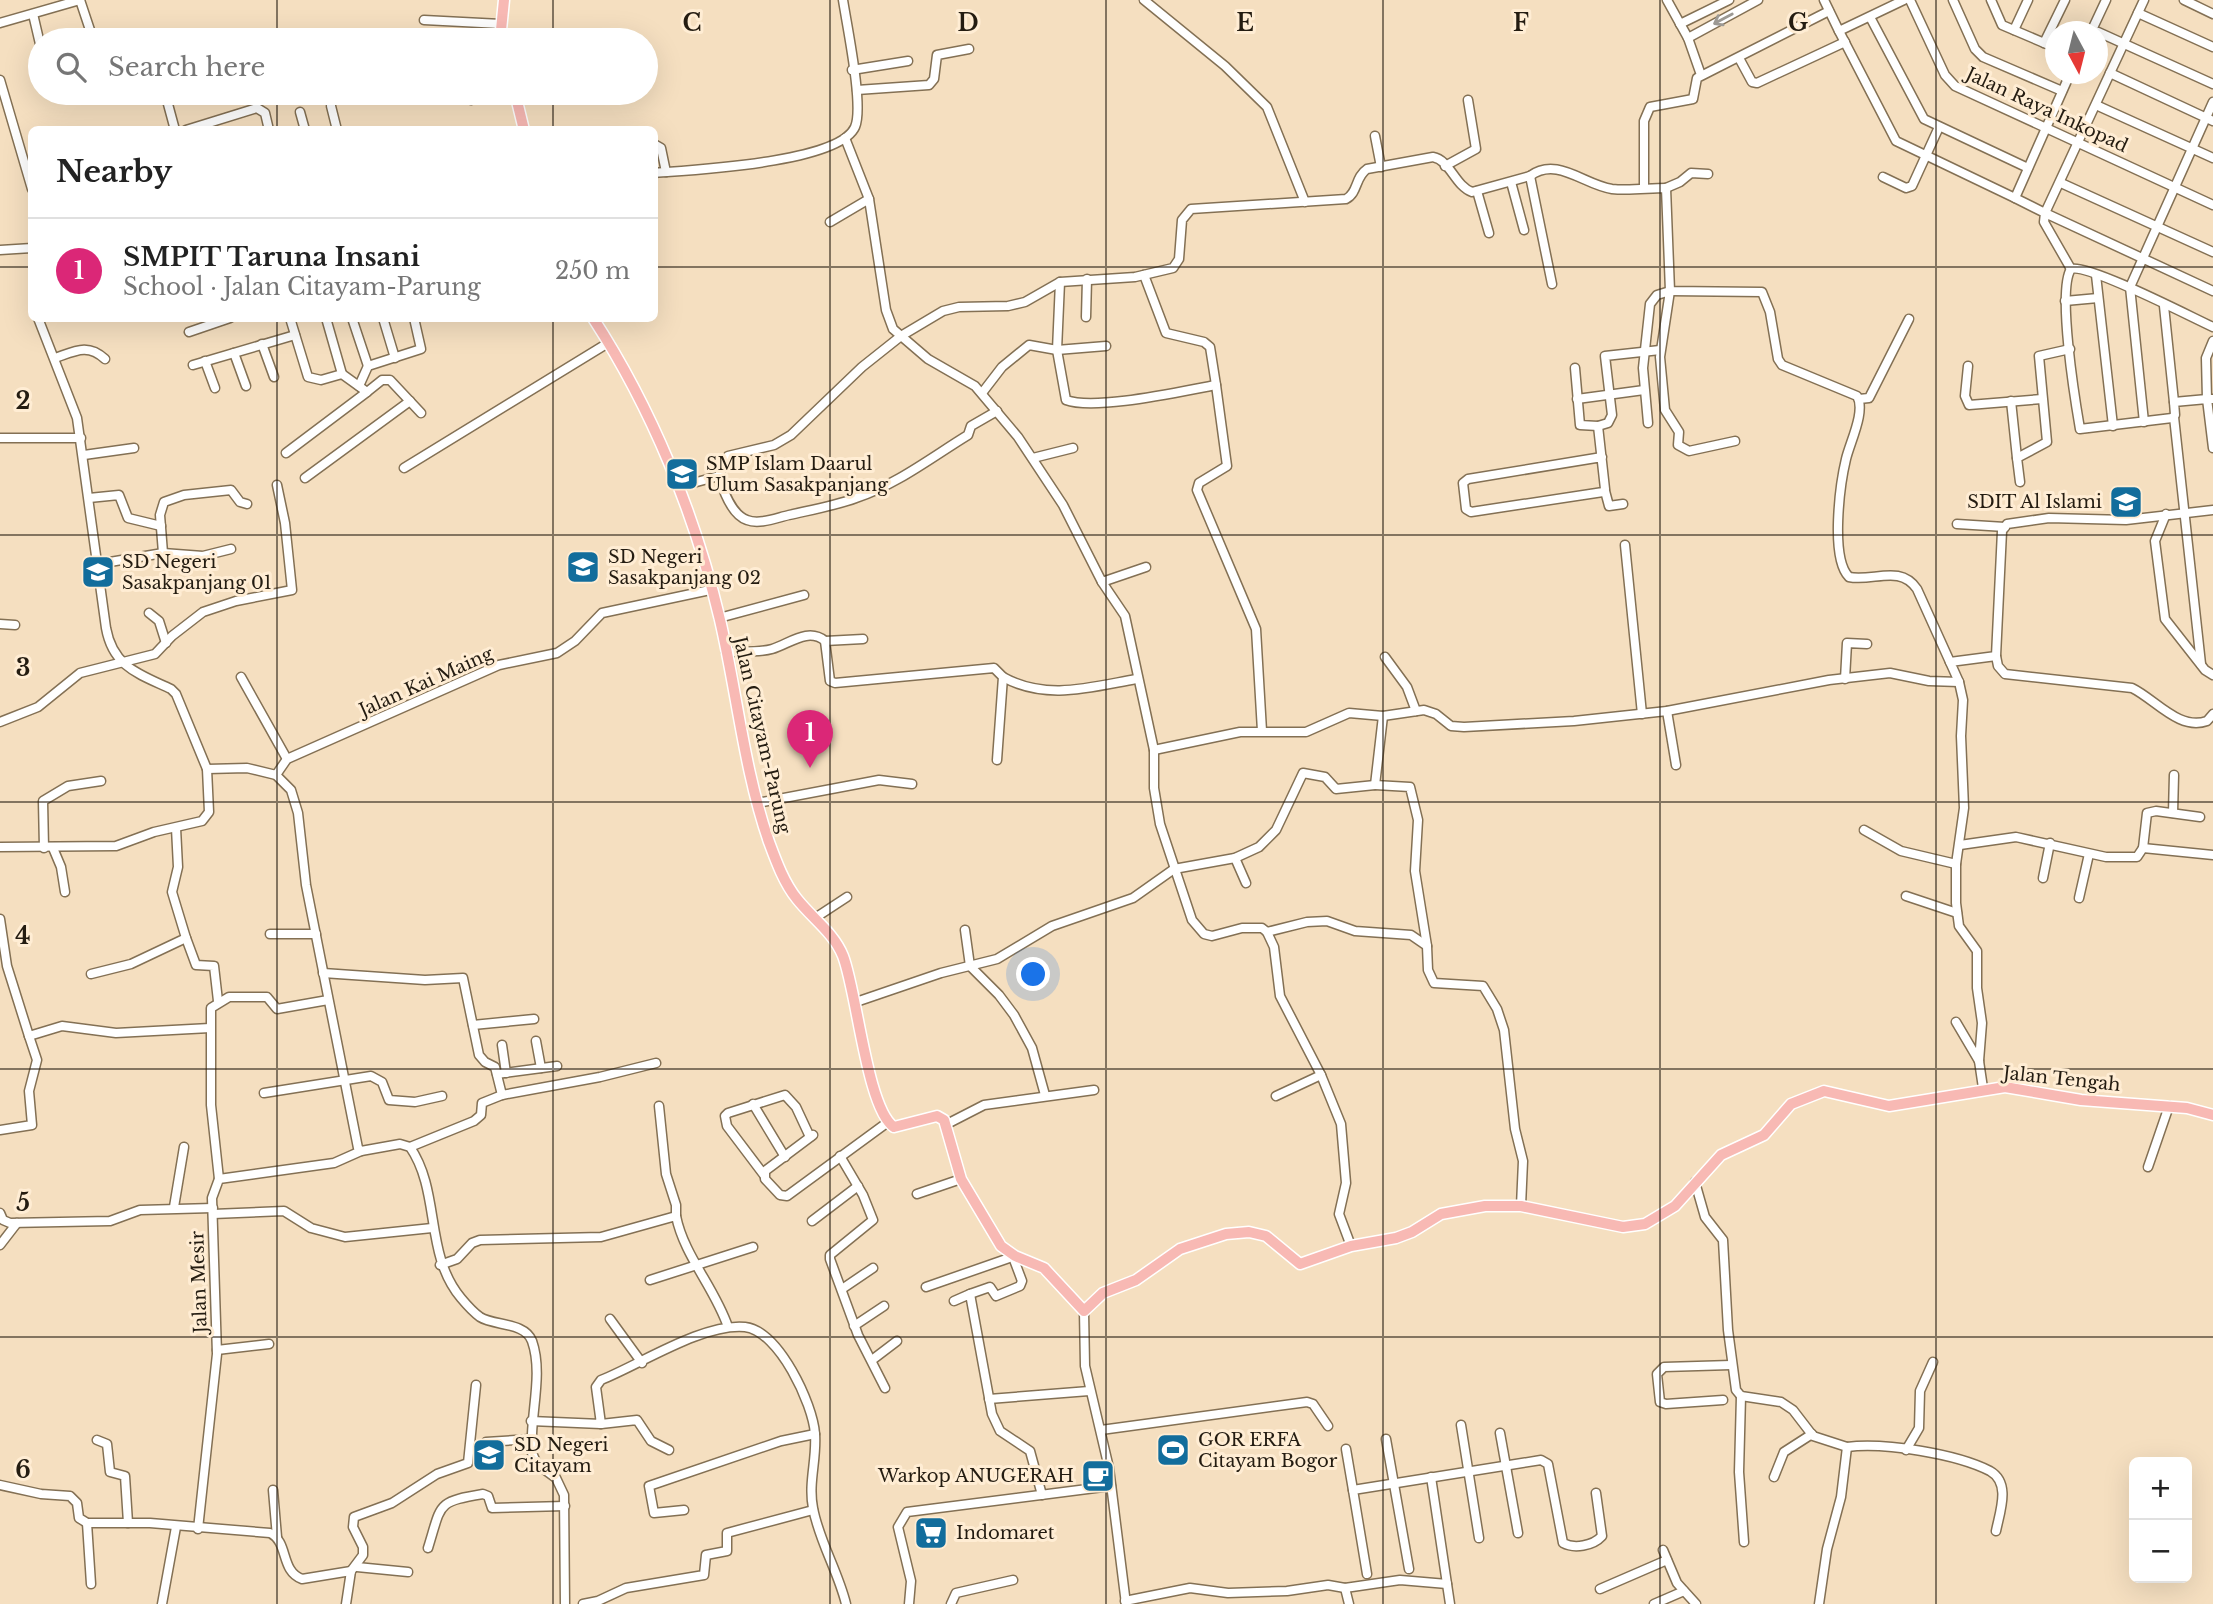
<!DOCTYPE html>
<meta charset="utf-8">
<style>
body{margin:0;font-family:"Libre Baskerville",serif;background:#f2f2f2;color:#222}
.controls{position:absolute;right:21px;bottom:21px;display:grid;overflow:hidden;border-radius:10px;box-shadow:0 7px 28px #0002}
.controls button{width:63px;height:63px;display:grid;place-items:center;padding:0;border:0;border-bottom:2px solid #e0e0e0;background:#fff;color:#222;font:35px sans-serif}
.compass{position:absolute;left:2045px;top:21px;width:63px;height:63px;border-radius:50%;background:#fff;box-shadow:0 7px 28px #0002;rotate:173deg}
.you{position:absolute;left:1034px;top:975px;width:24px;height:24px;margin:-18px;border:5px solid #fff;border-radius:50%;background:#1a73e8;box-shadow:0 0 0 10px #1a73e833}
.badge{display:grid;place-items:center;width:46px;height:46px;border-radius:50%;background:#db2777;color:#fff;font-size:23px;font-weight:700}
.pin{position:absolute;translate:-50% -58px;filter:drop-shadow(0 2px 4px #0008)}
.pin::after{content:'';position:absolute;top:37px;width:24px;height:21px;background:inherit;clip-path:polygon(0 0,100% 0,50% 100%)}
.list{margin:0;padding:0;list-style:none}
h2{display:flex;justify-content:space-between;align-items:center;height:91px;margin:0;padding:0 28px;font-size:30px}
h2 small{font-size:23px;font-weight:400;color:#767676}
.list li{display:grid;grid-template-columns:46px 1fr auto;gap:21px;align-items:center;box-sizing:border-box;height:105px;padding:0 28px;border-top:2px solid #e0e0e0}
.list b{display:block;font-size:26px;white-space:nowrap}
.list p{margin:0;font-size:23px;white-space:nowrap;color:#767676}
.list em{font-size:23px;font-style:normal;color:#767676}
.icon{flex:none;width:38px;height:38px;fill:none;stroke:currentColor;stroke-width:2;stroke-linecap:round;stroke-linejoin:round}
.map{position:relative;flex:none;width:2213px;height:1604px;overflow:hidden}
.search{position:absolute;background:#fff;box-shadow:0 7px 28px #0002;left:28px;top:28px;width:630px;height:77px;display:flex;align-items:center;gap:18px;box-sizing:border-box;padding:0 24px;border-radius:38px;color:#767676;font-size:26px}
.panel{position:absolute;background:#fff;box-shadow:0 7px 28px #0002;left:28px;top:126px;width:630px;height:196px;border-radius:10px}
.map>svg:first-child{display:block}
.lines{fill:none;stroke-linecap:round;stroke-linejoin:round}
.minor-casing{stroke:#837054;stroke-width:11}
.major-casing{stroke:#fff;stroke-width:13}
.minor{stroke:#fff;stroke-width:8}
.major{stroke:#f8b9b4;stroke-width:10}
.oneway{stroke:#9c9994}
.grid{fill:none;stroke:#241c11;stroke-width:2;stroke-opacity:0.55}
.labels{text-anchor:middle;stroke-width:6;stroke-linejoin:round;paint-order:stroke}
.street-label{font-size:18px;fill:#241c11;stroke:#ffedd4}
.poi-label{font-size:18px;fill:#241c11;stroke:#ffedd4;text-anchor:start}
.grid-label{font-size:23px;text-anchor:middle;font-weight:bold;fill:#241c11;stroke:#ffedd4;stroke-width:6;stroke-linejoin:round;paint-order:stroke}
</style>
<div class="map">
<svg width="2213" height="1604" viewBox="0 0 2213 1604">
<rect width="100%" height="100%" fill="#f5dfc0"/>
<g class="lines">
<defs>
<g id="minor">
<path d="M80,0l11,33"/>
<path d="M1144,0l81,66 42,41 38,95"/>
<path d="M1667,0l21,38 13,37"/>
<path d="M1824,0l15,31 65,-31"/>
<path d="M1910,0l35,75 10,11 258,119"/>
<path d="M1953,0l22,49 8,8 79,34"/>
<path d="M1991,0l11,25 54,23"/>
<path d="M2144,0l-99,213 168,78"/>
<path d="M2184,0l29,14"/>
<path d="M2138,13l75,34"/>
<path d="M33,14l7,30"/>
<path d="M1870,17l54,102 104,49"/>
<path d="M424,20l77,4"/>
<path d="M0,23l80,-23"/>
<path d="M1680,24l49,-24"/>
<path d="M2014,30l14,-30"/>
<path d="M1839,31l57,110 119,57 55,-124"/>
<path d="M2091,32l15,-32"/>
<path d="M2098,32l115,52"/>
<path d="M1688,38l70,-38"/>
<path d="M2044,43l21,-43"/>
<path d="M1739,58l13,24 5,1 88,-41"/>
<path d="M852,70l56,-9"/>
<path d="M2110,73l103,48"/>
<path d="M0,80l32,109"/>
<path d="M857,90l72,-5 5,-6 3,-24 32,-6"/>
<path d="M165,93l10,37"/>
<path d="M471,100l27,-7"/>
<path d="M2096,105l117,53"/>
<path d="M331,106l6,24"/>
<path d="M300,112l5,18"/>
<path d="M186,130l71,-22 8,5 4,17"/>
<path d="M1375,136l6,31"/>
<path d="M845,138l24,61 17,111 7,19 35,30 47,27 43,51 45,68 39,77 23,34 29,134v38l6,36 32,96 12,14 8,2 30,-8h20l5,4 40,-10 20,-1 28,10 56,4 16,11 1,24 6,13 49,3 14,23 7,21 11,99 8,32 -2,45"/>
<path d="M654,144l7,4 5,24"/>
<path d="M1445,166l31,-17 -8,-49"/>
<path d="M654,173c37,-3 185,-10 201,-46 9,-20 -8,-101 -12,-127"/>
<path d="M1530,176l22,108"/>
<path d="M1883,177l23,11 6,-2 27,-59"/>
<path d="M1511,182l13,48"/>
<path d="M2061,183l152,69"/>
<path d="M1644,188v-67l6,-14 43,-8 4,-21 132,-67"/>
<path d="M1666,188l14,-6 11,-9 17,1"/>
<path d="M1477,191l12,42"/>
<path d="M2015,198l30,15 -1,9 27,47"/>
<path d="M830,222l39,-23"/>
<path d="M0,250l32,-2"/>
<path d="M1144,275l22,58 38,9 6,5 6,38"/>
<path d="M2096,275l17,151"/>
<path d="M1060,282l-3,68 9,50c29,11 116,-9 150,-15l11,81 -28,17 -2,7 59,139 6,102"/>
<path d="M2065,301l33,-3"/>
<path d="M2164,306l10,96"/>
<path d="M1086,317l1,-38"/>
<path d="M38,318l39,100 29,210c7,39 33,46 65,61l5,5 31,75 40,-1 29,7 15,15 7,23 8,72 52,263 3,3 39,-7 10,3c31,45 14,107 51,151 5,6 12,14 19,19 14,9 45,5 52,24 12,34 -3,77 0,112l5,11 19,14 8,17 1,109"/>
<path d="M290,318l18,59 13,3 21,-6 25,18 15,-12h8l31,33"/>
<path d="M326,318l16,56"/>
<path d="M352,318l16,48"/>
<path d="M383,318l12,40"/>
<path d="M2213,327c-22,-10 -126,-64 -142,-58 -14,21 4,131 9,160l92,-11 3,-3 -1,-13 33,-3 6,49"/>
<path d="M189,332l41,-14"/>
<path d="M2213,341l-7,17 1,41h6"/>
<path d="M262,344l12,33"/>
<path d="M234,353l12,33"/>
<path d="M55,358c20,-7 33,-15 50,1"/>
<path d="M205,361l10,27"/>
<path d="M193,365l102,-30"/>
<path d="M1968,366l-3,30 4,9 73,-6"/>
<path d="M1575,368l5,57 18,1 10,-3 4,-8 -7,-59 55,-6"/>
<path d="M359,386l9,-20 53,-17 -7,-31"/>
<path d="M982,393l20,-26 27,-22 28,5 49,-4"/>
<path d="M1577,399l67,-9"/>
<path d="M1859,399l10,-1 40,-79"/>
<path d="M2011,401l6,57"/>
<path d="M2174,417l27,247"/>
<path d="M2144,422l-14,-135 83,-185"/>
<path d="M1648,423l-5,-55 7,-64 7,-9 13,-4 -10,66 5,53 14,22 -1,13 11,6 46,-10"/>
<path d="M1598,426l7,63 -2,3 -132,20 -5,-3 -3,-26 5,-4 134,-22"/>
<path d="M0,438h81"/>
<path d="M286,453l81,-61"/>
<path d="M84,455l50,-7"/>
<path d="M1033,458l40,-10"/>
<path d="M404,468l204,-125"/>
<path d="M719,476c4,14 13,39 28,44 12,5 29,-2 42,-5 22,-5 45,-9 67,-17 40,-13 76,-41 112,-63l3,-9 26,-15"/>
<path d="M305,478l105,-77"/>
<path d="M2020,482l-3,-24 30,-16 -8,-86 31,-7"/>
<path d="M678,487l41,-11 9,-20 46,-11 17,-10 71,-68 39,-31 42,-25 16,-4 49,-1 17,-4 35,-20 75,-5 38,-9 6,-9 3,-39 9,-11 155,-10c12,-6 9,-22 21,-30l66,-12c17,3 22,29 39,35l58,-16c27,-20 54,9 82,13 17,2 37,-1 54,-1l4,103 92,1 8,20 8,47 4,6 75,31c9,15 -7,46 -11,63 -6,25 -16,99 3,118 24,5 51,-13 68,12l33,73"/>
<path d="M1605,491l4,15 14,-2"/>
<path d="M89,498l30,-3 9,23 33,8"/>
<path d="M2166,514l-11,27 10,78 40,51 8,5"/>
<path d="M1957,524l48,3"/>
<path d="M1625,545l17,169"/>
<path d="M163,553l-3,-38 4,-13 20,-7 47,-5 9,12 7,2"/>
<path d="M98,564l65,-11 40,3 28,-7"/>
<path d="M1102,582l44,-15"/>
<path d="M149,613l10,8 7,22"/>
<path d="M719,618l85,-23"/>
<path d="M0,624l15,1"/>
<path d="M825,641l38,-2"/>
<path d="M726,652c14,-1 32,1 46,-3 17,-5 36,-22 53,-8l5,40 5,2 159,-15 9,9 -6,83"/>
<path d="M1996,656l2,10 7,8 127,14c23,11 47,43 75,33l6,-7"/>
<path d="M1385,657l22,30 9,24"/>
<path d="M241,677l46,82"/>
<path d="M1003,677c43,24 88,10 133,2"/>
<path d="M1845,679l2,-36 20,1"/>
<path d="M1667,711l9,54"/>
<path d="M1383,716l-8,69 35,2 8,33 -3,51 12,75"/>
<path d="M0,722l38,-15 42,-34 75,-19 17,-18 31,-24 33,-11 56,-11 -7,-67 -8,-38"/>
<path d="M1154,750l86,-18h66l43,-19 34,3 41,-6 12,4 15,12 13,1 110,-6 93,-10 162,-31 61,-7 39,8 30,1"/>
<path d="M276,775l11,-16 212,-94 58,-12 18,-12 27,-28 108,-23"/>
<path d="M757,803l122,-23 33,4"/>
<path d="M2173,813l1,-38"/>
<path d="M1864,830l37,21 55,13"/>
<path d="M1960,845l56,-8 90,20h31l6,-9 70,7"/>
<path d="M0,847l116,-1 38,-14 48,-11 7,-9 -2,-43"/>
<path d="M44,848l-1,-47 25,-15 33,-5"/>
<path d="M53,848l8,19 4,25"/>
<path d="M2143,848l4,-35 9,-2 44,6"/>
<path d="M1235,858l11,25"/>
<path d="M2043,878l7,-35"/>
<path d="M1906,896l51,17"/>
<path d="M2079,898l10,-44"/>
<path d="M815,918l32,-21"/>
<path d="M0,919l7,47 22,70 33,-10 54,7 94,-5"/>
<path d="M965,930l5,36 29,29 15,20 18,33 13,47"/>
<path d="M1267,932l7,15 6,49 41,79 20,49 5,59 -7,31 12,32"/>
<path d="M270,934h46"/>
<path d="M186,938l10,27 18,1 4,35"/>
<path d="M323,973l102,7 38,-2 16,77 6,7 10,5 7,28 98,-18 56,-14"/>
<path d="M91,974l40,-10 55,-26 -14,-46 6,-25 -2,-39"/>
<path d="M856,1002l85,-29 56,-14 55,-33 81,-28 41,-29 61,-11 24,-11 17,-17 27,-57 22,4 11,12 39,-4"/>
<path d="M1956,1022l23,39"/>
<path d="M473,1025l61,-6"/>
<path d="M536,1041l5,27"/>
<path d="M502,1045l4,28"/>
<path d="M497,1074l60,-8"/>
<path d="M1983,1088l-4,-27 3,-38 -5,-35v-37l-18,-25 -3,-23v-39l8,-56 -3,-72 2,-36 -4,-18 -9,-20 46,-6 6,-125 5,-7 42,-6 77,2 87,-10"/>
<path d="M264,1093l107,-17 11,6 7,18 26,2 27,-6"/>
<path d="M1276,1096l45,-21"/>
<path d="M753,1104l32,53"/>
<path d="M659,1106l7,68 10,31v11"/>
<path d="M947,1124l37,-19 110,-15"/>
<path d="M0,1130l32,-5 -3,-34 8,-31 -8,-24"/>
<path d="M813,1135l-48,36v8l15,16 7,1 101,-74"/>
<path d="M410,1147l64,-26 7,-6 1,-12 20,-8"/>
<path d="M840,1156l23,39 10,25 -43,35v4l28,76 27,53"/>
<path d="M2148,1167l21,-61"/>
<path d="M764,1175l-37,-49 -2,-10 3,-3 57,-18 11,12 14,30"/>
<path d="M219,1179l-8,-74v-97l18,-11h38l10,12 51,-9"/>
<path d="M1695,1182l10,35 18,23 5,90 8,60 5,6 40,6 12,8 20,26 34,11 -6,50 -14,52 -8,55"/>
<path d="M917,1194l44,-15"/>
<path d="M174,1207l10,-60"/>
<path d="M0,1213l3,7 7,3 100,-2 30,-11 73,-2"/>
<path d="M213,1214l71,-3 27,17 34,9 87,-9"/>
<path d="M812,1221l46,-35"/>
<path d="M0,1245l17,-22"/>
<path d="M440,1265l17,-6 15,-16 8,-3 121,-3 75,-21c8,40 39,72 52,111"/>
<path d="M650,1280l103,-33"/>
<path d="M926,1287l89,-31"/>
<path d="M842,1289l31,-21"/>
<path d="M970,1294l20,-7 6,9 24,-10 2,-5 -9,-24"/>
<path d="M954,1301l16,-7 22,120 8,17 30,20 12,44"/>
<path d="M1084,1311l1,55 24,102 17,136"/>
<path d="M610,1319l32,44"/>
<path d="M854,1326l30,-20"/>
<path d="M217,1350l52,-6"/>
<path d="M872,1360l25,-19"/>
<path d="M1741,1396l-2,76 5,70"/>
<path d="M989,1399l100,-8"/>
<path d="M1723,1400l-57,4 -6,-2 -3,-28 7,-7 67,-2"/>
<path d="M531,1421l70,3 -5,-37 5,-7c40,-16 102,-57 144,-53 34,4 68,77 70,107 2,25 -7,49 -2,74 6,33 25,63 33,96"/>
<path d="M601,1424l36,-4 14,21 18,9"/>
<path d="M1461,1425l18,113"/>
<path d="M1101,1430l206,-28 6,2 15,22"/>
<path d="M1500,1433l18,100"/>
<path d="M1386,1439l23,130"/>
<path d="M97,1440l10,4 3,28 15,4 3,47"/>
<path d="M486,1442l45,-3"/>
<path d="M1847,1447c37,-5 110,7 143,24 21,12 10,40 6,60"/>
<path d="M1346,1449l7,41"/>
<path d="M1906,1450l13,-22 1,-37 13,-29"/>
<path d="M1431,1477l19,127"/>
<path d="M1774,1477l10,-25 28,-18"/>
<path d="M0,1485l41,9 29,2 7,7 2,15 8,5h63l120,10c19,9 10,38 32,46l49,-8"/>
<path d="M273,1490l4,47"/>
<path d="M684,1510l-30,3 -5,-27 132,-45 34,-7"/>
<path d="M87,1523l4,61"/>
<path d="M198,1529l19,-175 -5,-156 7,-19 115,-16 27,-12"/>
<path d="M428,1548c14,-45 8,-46 55,-54l5,2 4,12 73,-2"/>
<path d="M1663,1550l14,33 19,21"/>
<path d="M357,1567l51,5"/>
<path d="M1367,1574l-14,-84 188,-30 7,4 15,79c11,6 30,3 39,-7l-6,-43"/>
<path d="M1345,1588l4,16"/>
<path d="M1600,1589l67,-29"/>
<path d="M1125,1601l65,-13 38,5 59,-2 41,-6 17,3 55,-8 47,4"/>
<path d="M162,1604l14,-77"/>
<path d="M346,1604l5,-33 12,-16v-8l-10,-20 1,-10 38,-14 45,-29 31,-11 8,-78"/>
<path d="M583,1604l15,-3 28,-13 78,-13 2,-20 21,-4v-18l86,-23"/>
<path d="M909,1604l2,-23 -13,-54 9,-15 204,-26"/>
<path d="M951,1604l5,-11 57,-13"/>
<path d="M1654,1604l30,-13"/>
</g>
<g id="major">
<path d="M500,40l4,-40"/>
<path d="M515,93l9,37"/>
<path d="M593,318c59,91 102,196 127,302 17,73 24,150 49,222 7,19 15,41 28,57 15,19 37,34 46,57 14,36 24,153 51,171l43,-11 7,4 17,59 40,67 14,10 29,12 40,43 19,-18 33,-13 44,-31 46,-15 23,-2 17,4 34,28 51,-18 45,-8 16,-6 29,-18 44,-8h36l102,21 22,-3 30,-18 46,-51 43,-20 27,-31 33,-13 65,15 116,-19 76,13 106,8 26,7"/>
</g>
</defs>
<use href="#minor" class="minor-casing"/>
<use href="#major" class="major-casing"/>
<use href="#minor" class="minor"/>
<use href="#major" class="major"/>
</g>
<defs><path id="oneway-shaft" d="M-6 0H5M1.5-3L5.5 0L1.5 3" fill="none" stroke-width="1.6" stroke-linecap="round" stroke-linejoin="round" transform="scale(1.75)"/></defs>
<use class="oneway" href="#oneway-shaft" transform="translate(1723 19) rotate(152)"/>
<path class="grid" d="M277,0v40M553,0v40M830,0v1604M1106,0v1604M1383,0v1604M1660,0v1604M1936,0v1604M277,93v37M553,93v37M0,267h32M654,267h1559M277,318v1286M553,318v1286M0,535h2213M0,802h2213M0,1069h2213M0,1337h2213"/>
<defs>
<symbol id="school-square" viewBox="-11 -11 22 22"><rect x="-9" y="-9" width="18" height="18" rx="4" fill="#126d9c" stroke="#ffedd4"/><path d="M0-5L7-2L0 1L-7-2ZM-4 1L0 2.5L4 1V4Q0 6-4 4Z" fill="#fff"/></symbol>
<symbol id="stadium-square" viewBox="-11 -11 22 22"><rect x="-9" y="-9" width="18" height="18" rx="4" fill="#126d9c" stroke="#ffedd4"/><path d="M0-5a6.5 5 0 1 0 0 10a6.5 5 0 1 0 0-10ZM-3.5-1.8h7v3.6h-7Z" fill="#fff"/></symbol>
<symbol id="cafe-square" viewBox="-11 -11 22 22"><rect x="-9" y="-9" width="18" height="18" rx="4" fill="#126d9c" stroke="#ffedd4"/><path d="M-5.5-4.5H6V0H3Q3 3.5 0 3.5H-2.5Q-5.5 3.5-5.5 0ZM3-3.2v2h1.7v-2ZM-6 4.5H4V6H-6Z" fill="#fff"/></symbol>
<symbol id="supermarket-square" viewBox="-11 -11 22 22"><rect x="-9" y="-9" width="18" height="18" rx="4" fill="#126d9c" stroke="#ffedd4"/><path d="M-6-5.5h2.5l.6 2H6L4.5 2H-2.5L-4.4-4H-6ZM-1.5 3.2a1.3 1.3 0 1 0 .1 0ZM3 3.2a1.3 1.3 0 1 0 .1 0Z" fill="#fff"/></symbol>
</defs>
<g fill-rule="evenodd">
<use href="#school-square" x="663" y="455" width="38" height="38"/>
<use href="#school-square" x="2107" y="483" width="38" height="38"/>
<use href="#school-square" x="564" y="548" width="38" height="38"/>
<use href="#school-square" x="79" y="553" width="38" height="38"/>
<use href="#stadium-square" x="1154" y="1431" width="38" height="38"/>
<use href="#school-square" x="470" y="1436" width="38" height="38"/>
<use href="#cafe-square" x="1079" y="1457" width="38" height="38"/>
<use href="#supermarket-square" x="912" y="1514" width="38" height="38"/>
</g>
<g class="labels">
<g class="street-label">
<text transform="translate(2047 110) rotate(25)" y="6">Jalan Raya Inkopad</text>
<text transform="translate(426 682) rotate(-24)" y="6">Jalan Kai Maing</text>
<text transform="translate(762 735) rotate(77)" y="6">Jalan Citayam-Parung</text>
<text transform="translate(2062 1079) rotate(6)" y="6">Jalan Tengah</text>
<text transform="translate(199 1282) rotate(-92)" y="6">Jalan Mesir</text>
</g>
<g class="poi-label">
<text x="706" y="470">SMP Islam Daarul<tspan x="706" dy="21">Ulum Sasakpanjang</tspan></text>
<text x="2102" y="508" text-anchor="end">SDIT Al Islami</text>
<text x="608" y="563">SD Negeri<tspan x="608" dy="21">Sasakpanjang 02</tspan></text>
<text x="122" y="568">SD Negeri<tspan x="122" dy="21">Sasakpanjang 01</tspan></text>
<text x="1198" y="1446">GOR ERFA<tspan x="1198" dy="21">Citayam Bogor</tspan></text>
<text x="514" y="1451">SD Negeri<tspan x="514" dy="21">Citayam</tspan></text>
<text x="1074" y="1482" text-anchor="end">Warkop ANUGERAH</text>
<text x="956" y="1539">Indomaret</text>
</g>
</g>
<g class="grid-label">
<text x="692" y="31">C</text>
<text x="968" y="31">D</text>
<text x="1245" y="31">E</text>
<text x="1521" y="31">F</text>
<text x="1798" y="31">G</text>
<text x="23" y="409">2</text>
<text x="23" y="676">3</text>
<text x="23" y="944">4</text>
<text x="23" y="1211">5</text>
<text x="23" y="1478">6</text>
</g>
</svg>
<div class="controls">
<button>+</button>
<button>−</button>
</div>
<svg class="compass" viewBox="-18 -18 36 36"><path d="M0-13l5 13h-10z" fill="#e53935"/><path d="M0 13l5-13h-10z" fill="#767676"/></svg>
<div class="you"></div>
<div class="pin badge" style="left:810px;top:768px">1</div>
<div class="search"><svg class="icon" aria-label="search" viewBox="0 0 24 24"><circle cx="10" cy="10" r="6"/><path d="M15 15l6 6"/></svg>Search here</div>
<section class="panel">
<h2>Nearby<small></small></h2>
<ul class="list">
<li><span class="badge">1</span><div><b>SMPIT Taruna Insani</b><p>School · Jalan Citayam-Parung</p></div><em>250 m</em></li>
</ul>
</section>
</div>
